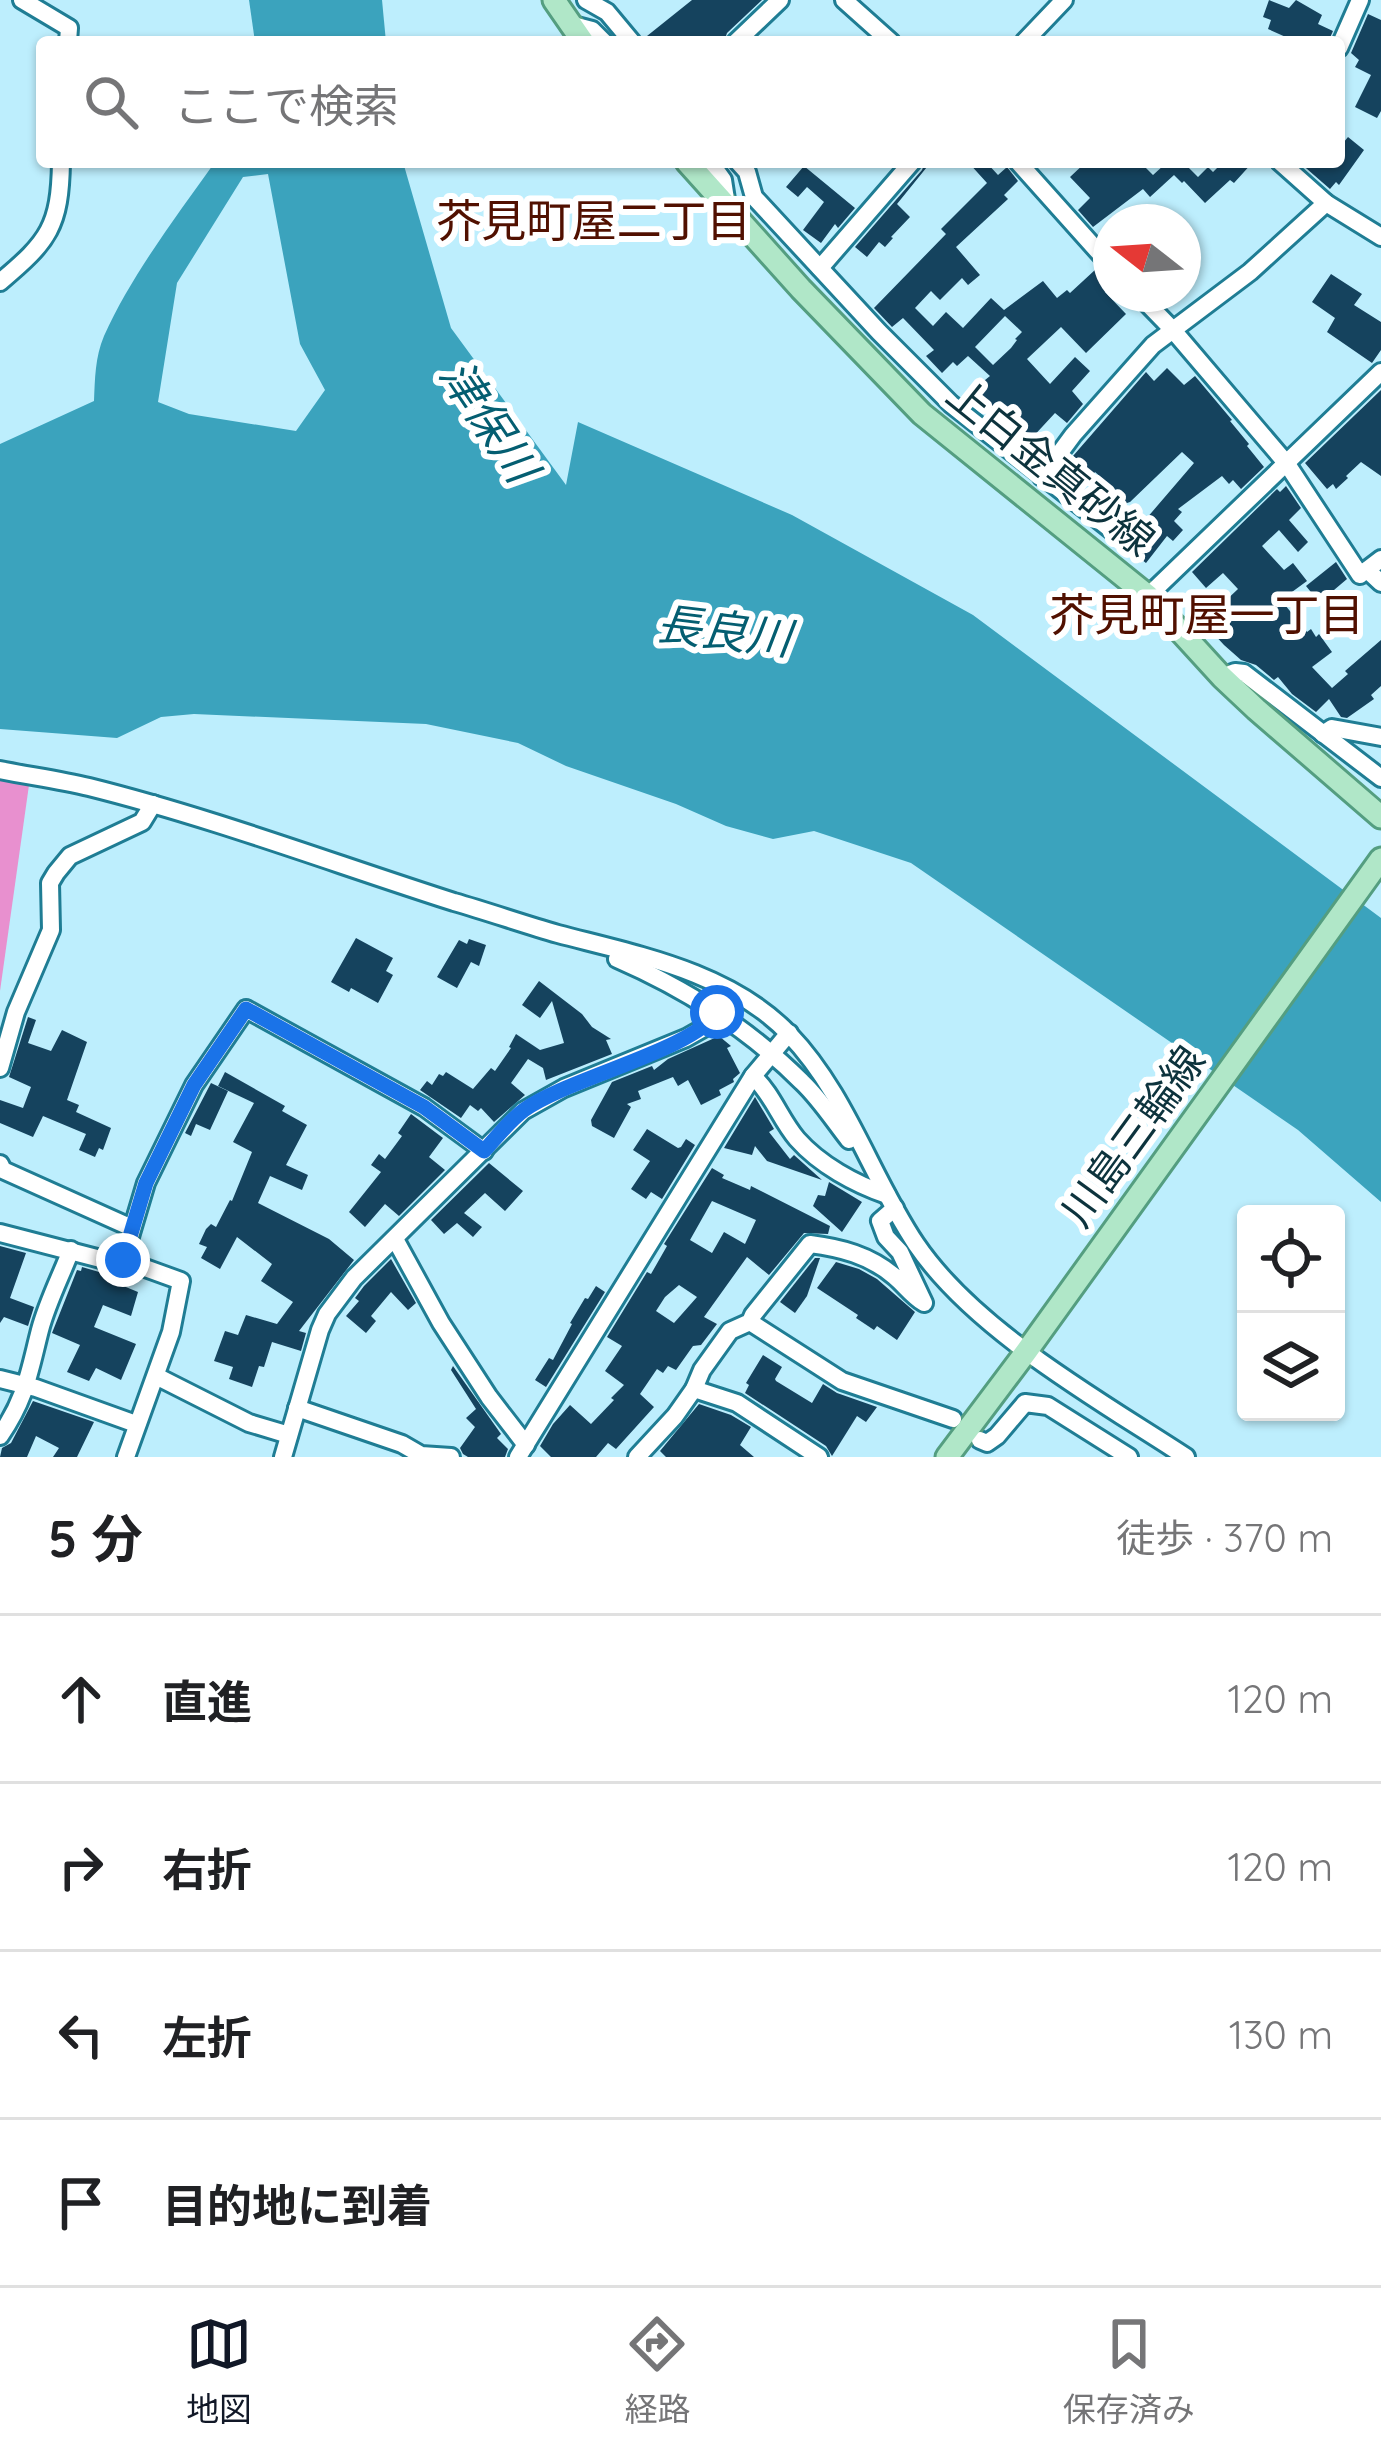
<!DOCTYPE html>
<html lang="ja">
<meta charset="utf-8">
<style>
body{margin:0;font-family:Quicksand,"Noto Sans JP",sans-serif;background:#f2f2f2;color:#202124}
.controls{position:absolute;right:36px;bottom:36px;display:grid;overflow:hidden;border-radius:12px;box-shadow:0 3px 9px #0004}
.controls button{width:108px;height:108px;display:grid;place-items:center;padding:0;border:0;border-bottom:3px solid #e0e0e0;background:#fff;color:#202124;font:60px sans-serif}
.compass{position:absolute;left:1093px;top:204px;width:108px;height:108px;border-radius:50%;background:#fff;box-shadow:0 3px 9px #0004;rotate:287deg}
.stop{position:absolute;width:36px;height:36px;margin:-27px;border:9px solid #1a73e8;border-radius:50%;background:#fff}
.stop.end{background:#1a73e8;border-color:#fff;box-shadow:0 3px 12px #0008}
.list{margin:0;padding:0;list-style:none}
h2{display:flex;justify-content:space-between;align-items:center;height:156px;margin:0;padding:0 48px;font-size:51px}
h2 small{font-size:39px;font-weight:400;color:#757577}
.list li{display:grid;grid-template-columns:78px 1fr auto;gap:36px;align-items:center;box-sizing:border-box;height:168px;padding:0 48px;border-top:3px solid #e0e0e0}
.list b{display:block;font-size:45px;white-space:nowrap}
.list em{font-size:39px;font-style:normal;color:#757577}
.icon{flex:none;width:66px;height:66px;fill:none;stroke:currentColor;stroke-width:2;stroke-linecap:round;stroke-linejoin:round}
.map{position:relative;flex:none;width:1381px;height:1457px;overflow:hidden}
.search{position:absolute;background:#fff;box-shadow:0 3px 9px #0004;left:36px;right:36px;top:36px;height:132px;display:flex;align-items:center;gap:30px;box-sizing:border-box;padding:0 42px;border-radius:12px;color:#757577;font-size:45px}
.sheet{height:828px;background:#fff}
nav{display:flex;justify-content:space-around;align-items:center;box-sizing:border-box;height:168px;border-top:3px solid #e0e0e0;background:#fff;font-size:33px;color:#757577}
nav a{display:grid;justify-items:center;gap:6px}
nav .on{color:#111827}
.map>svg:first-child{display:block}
.green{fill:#e890cf}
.water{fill:#3ba3bd;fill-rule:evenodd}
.building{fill:#15435e;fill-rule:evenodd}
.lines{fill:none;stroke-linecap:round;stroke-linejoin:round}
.minor-casing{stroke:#1f7d94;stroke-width:22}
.major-casing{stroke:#549e80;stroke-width:27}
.minor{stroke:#fff;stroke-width:16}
.major{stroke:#b0e7c8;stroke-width:21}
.route{stroke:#1a73e8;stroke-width:15}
.labels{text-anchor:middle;stroke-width:12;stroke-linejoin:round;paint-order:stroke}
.street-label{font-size:42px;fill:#0d333d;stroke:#fff}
.neighbourhood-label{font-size:45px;fill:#511000;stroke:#fff}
.water-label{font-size:45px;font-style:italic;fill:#045e71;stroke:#fff}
</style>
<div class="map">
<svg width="1381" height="1457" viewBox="0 0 1381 1457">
<rect width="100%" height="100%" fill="#bdeefd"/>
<path class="green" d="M0,780l29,5 -29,206z"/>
<g class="water">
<path d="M249,0h133l4,42h-131z"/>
<path d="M215,162h188l48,166 115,157 12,-63 214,93 181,100 408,303v284l-83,-72 -387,-267 -97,-32 -41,8 -47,-13 -50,-22 -110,-38 -48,-23 -92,-19 -232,-10 -33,3 -44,21 -117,-9v-285l94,-43c1,-22 1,-44 10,-65 28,-62 72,-119 111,-174zM268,174l32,170 25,46 -29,41 -107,-17 -31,-12 19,-119 66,-106z"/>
</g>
<g class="building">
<path d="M692,0h70l-35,33 -3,9h-72l-5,-6z"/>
<path d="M1269,0l20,8 7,-8 26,15 -4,9 15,7 -5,11h-42l2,-4 -20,-9 3,-9 -8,-3z"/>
<path d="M1368,14l13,6v91l-4,7 -22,-11 16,-32 -16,-8 4,-7 -8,-7z"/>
<path d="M1348,137l16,13 -25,35 -3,-3 -6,7 -31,-27h40v-14z"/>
<path d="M925,162h6l-34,42 13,13 -19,20 2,1 -8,9 -6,-5 -12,15 -12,-10 67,-77z"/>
<path d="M968,162h18l12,13 9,-8 11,14 -14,14 4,4 -52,48 24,28 -12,10 -6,-7 -22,22 -9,-9 -16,17 18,18 13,-14 17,16 28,-30 13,12 39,-29 14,17 10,-8 3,3 26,-24 15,13v5l-6,5 21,22 -40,39 -25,-26 -34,32 23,25 25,-27 15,14 -18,20 11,13 -16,19 -12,-10 -25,27 -12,-9 -5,5 -31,-28 -2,2 -16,-13 26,-21 -22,-20 -11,10 -4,-4 -11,11 -16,-17 8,-6 -31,-32 -11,9 -18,-19 72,-74 -5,-5 46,-46zM1005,316l17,16 -7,7 2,1 -6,8 -18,17 -18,-18z"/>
<path d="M1086,162h54l13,13 11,-10 -3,-3h26l-2,2 13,13 10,-10 5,5 10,-10h30l-19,21 -4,-3 -25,23 -21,-22 -2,2 -8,-8 -24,22 -7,-8 -50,38 -15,-17 12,-12 -20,-21z"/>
<path d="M804,166l51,42 -17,20 -3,-4 -14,19 -18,-13 21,-28 -17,-15 -9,10 -12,-10z"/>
<path d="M1331,274l31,20 -8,11 27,17v28l-9,13 -45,-31 8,-14 -23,-16z"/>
<path d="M1167,368l17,17 11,-9 37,44 -2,1 19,23 -2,2 17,21 -23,22 -8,-9 -4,4 -7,-8 -44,33 4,3 -8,9 9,9 -10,11 -6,-5 -21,27 -17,-13 6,-8 -1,-9 60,-70 -12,-11 -52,50 -6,2 -8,-8 3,-3 -24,-21 -13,18 -9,-6 13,-17 -13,-11 73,-84 8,9z"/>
<path d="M1381,390v86l-20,-14 -15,14 2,2 -12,11 -3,-5 -6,5 -22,-26z"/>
<path d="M1286,486l15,22 -12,12 19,22 -10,10 -19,-22 -17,16 22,24 9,-7 14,18 -26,19 26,32 4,-3 5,8 3,-3 13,18 -20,15 20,21 16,-14 -3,-3 36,-31v46l-10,9 3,4 -27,19 -6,-1 -12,-18 -13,13 -24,-18 -14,-17 -4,3 -18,-15 -15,-5 -17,-15 -12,-13 18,-16 -9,-11 17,-16 -15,-16 -17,15 -14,-16 85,-83 3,3z"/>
<path d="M1336,562l11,17 -13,11 13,14 -16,13 -25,-31z"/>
<path d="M356,938l37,20 -7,13 7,4 -15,28 -27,-15 -2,4 -18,-10z"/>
<path d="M469,939l17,6 -7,21 -8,-4 -14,26 -20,-11 22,-37 8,4z"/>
<path d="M539,981l43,33 10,13 19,12 -5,1 6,14 -66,26 -3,-12 -15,-9 -17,24 14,12 -31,27 -13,-14 -3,3 -8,-6 -9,13 -41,-28 7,-9 5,4 7,-11 4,2 3,-4 27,17 18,-21 4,3 16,-23 -2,-1 7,-13 24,16 24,-7 -12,-42 -12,17 -18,-13z"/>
<path d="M28,1017l8,3 -8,23 23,8 11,-21 25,12 -20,58 12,5 -3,7 35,16 -8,22 -4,-2 -4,9 -16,-7 7,-16 -43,-18 -10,21 -33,-14v-23l23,8 8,-21 -22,-10z"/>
<path d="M719,1036l12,10 -4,2 13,25 -7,6 1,3 -15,8 2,5 -20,10 -13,-25 -10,6 -5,-9 -35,14 3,8 -14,5 4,3 -17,31 -22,-12 -1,-6 21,-38 40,-16 2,4 14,-11z"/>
<path d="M225,1072l60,34 -3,5 25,14 -21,40 22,10 -6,15 -32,-14 -12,27 71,36 25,21 -55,71 7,2 -5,18 -29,-9 -8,25 -5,-1 -7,21 -23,-8 4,-12 -19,-6 11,-30 13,4 8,-20 31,9 16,-22 -32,-21 11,-17 -35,-27 -17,32 -19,-11 6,-11 -8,-3 7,-15 5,-5 5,3 14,-27 2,1 20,-49 -19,-10 21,-39 -36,-17z"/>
<path d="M211,1083l17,8 -18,39 -14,-6 -5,12 -6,-3z"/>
<path d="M755,1097l19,32 -5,3 21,27 4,-4 28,25 -55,-19 -12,-15 -3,9 -28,-7z"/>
<path d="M411,1114l32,24 -14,19 16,13 -46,46 -14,-12 -20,23 -16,-15 32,-40 -10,-7 8,-11 6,5 17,-23 -4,-3z"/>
<path d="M647,1129l31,19 3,-1 5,-8 9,6 -33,54 -11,-7 -5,7 -15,-10 19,-28 -17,-11z"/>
<path d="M489,1163l34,28 -18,20 -20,-18 -21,20 18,14 -9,10 -16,-14 -13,11 -13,-14z"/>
<path d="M712,1168l12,7 -2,3 28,12 1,-4 79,40 -2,8 -24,-1 -35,42 -22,-18 -43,60 13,7 -16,21 -8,1 -17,24 -8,-4 -5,7 -6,-4 -17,25 14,13 -38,42 -8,-6 -12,14h-45l-11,-11 13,-22 17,-19 21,19 23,-24 -3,-2 13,-13 -19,-14 17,-25 -15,-9 40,-65 4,2 16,-28 -3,-2zM712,1201l44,19 -11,24 -21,-12 -12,21 -22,-13zM679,1285l18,12 -23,26 -18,-12 9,-14z"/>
<path d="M829,1182l33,20 -20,30 -29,-26 5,-11 7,1z"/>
<path d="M0,1246l26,7 -16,45 24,9 -6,19 -24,-9 -4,6z"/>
<path d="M815,1258h5l-13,38 -12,17 -15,-11z"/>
<path d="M391,1259l25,44 -8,7 -17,-18 -20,24 5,5 -10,12 -20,-17 13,-15 -4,-3 9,-12z"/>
<path d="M836,1262l23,7 18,10 38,33 -18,28 -20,-14 -3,4 -18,-12 2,-3 -41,-27z"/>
<path d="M82,1267l24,7 -2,4 34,14 -7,24 -28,-11 -9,22 42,17 -15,36 -25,-12 -7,13 -22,-9 13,-27 -28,-12 25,-63 4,1z"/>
<path d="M596,1286l9,6 -59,95 -11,-7 14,-22 4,2 19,-36 -2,-1 15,-25 3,1z"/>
<path d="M763,1355l19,12 -7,12 1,2 36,22 11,-19 14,9 40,14 -11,15 -9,-6 -25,40 -6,-10 -81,-53 4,-8 -3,-2z"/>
<path d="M453,1366l48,68 -4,4 11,11 -3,8h-37l-5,-3 -3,-6 15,-21 -9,-9 10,-9 -25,-39z"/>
<path d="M33,1401l61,21 -17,35h-24l6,-9 -23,-12 -9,21h-27l2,-9 9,-5z"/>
<path d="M699,1404l32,11 20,12 -11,18 14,12h-88l-6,-6z"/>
</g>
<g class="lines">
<defs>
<g id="minor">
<path d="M22,0l47,28 -1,14"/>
<path d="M586,0l21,12 25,30"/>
<path d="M844,0l47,42"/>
<path d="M569,24l23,6 12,12"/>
<path d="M736,42l44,-42"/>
<path d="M1024,42l40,-42"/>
<path d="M1339,48l21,-48"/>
<path d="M710,162l13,18 4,26"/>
<path d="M738,162l9,10 7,25 125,135 72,72 172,135"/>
<path d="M1018,162l93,104"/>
<path d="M1280,162l46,41 55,34"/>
<path d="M820,268l92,-106"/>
<path d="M0,282c49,-41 60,-56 61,-120"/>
<path d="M1138,294l34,35 115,135 73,111 21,-16"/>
<path d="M1042,477l31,-42 80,-90 97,-73 76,-69"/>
<path d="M1367,570l14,13"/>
<path d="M1148,596l233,-224"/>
<path d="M1222,677l13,-5 9,1 137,105"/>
<path d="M1323,734l9,-6 49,9"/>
<path d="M0,770c30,6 60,10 89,17 124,31 243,76 365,115 35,10 69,22 104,32 80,21 172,38 231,100 57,59 82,143 127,210 59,87 183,156 270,213"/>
<path d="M617,959c69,30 132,70 185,123 18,17 32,39 47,58"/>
<path d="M0,1068l16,-56 35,-82 -1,-47 6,-10 14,-17 72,-34 11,-18"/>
<path d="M753,1076c20,19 27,43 44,63 23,26 58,45 90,56"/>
<path d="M0,1164l3,6 129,58"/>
<path d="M0,1233l116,30 7,-3 58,21 -10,51 -45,125"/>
<path d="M395,1239l46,84 48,74 37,48"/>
<path d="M123,1260l23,-77 48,-98 52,-76 178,98 60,44"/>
<path d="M750,1322l92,59 111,38"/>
<path d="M156,1376l93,47 40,12"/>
<path d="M0,1379l36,9 100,36"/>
<path d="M694,1389l43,14 82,54"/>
<path d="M297,1408l105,36 19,11 30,2"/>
<path d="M0,1436c26,-38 29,-63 40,-106 7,-27 21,-54 31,-80"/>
<path d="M980,1440l7,3 10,-7 28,-33 23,3 81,51"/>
<path d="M283,1457l37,-127 7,-16 27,-36 169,-167 41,-23 122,-50 23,-13 8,-12"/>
<path d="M518,1457l235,-381 36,-43"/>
<path d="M637,1457l38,-41 19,-27 8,-19 28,-39 20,-9 3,-7 57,-71c31,4 59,11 84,32 11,9 17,19 30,27l-24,-51 -14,-15 -6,-16 15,-13"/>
</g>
<g id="major">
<path d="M554,0l29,42"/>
<path d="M687,162l114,127 121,125 226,182 74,81 34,32 125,108"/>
<path d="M947,1457l79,-105 355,-493"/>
</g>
</defs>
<use href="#minor" class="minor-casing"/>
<use href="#major" class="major-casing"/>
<use href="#minor" class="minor"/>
<use href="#major" class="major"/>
</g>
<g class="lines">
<path class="route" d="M123,1260l23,-77 48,-98 52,-76 178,98 60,44c12,-13 25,-30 40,-41 44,-32 170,-60 193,-98"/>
</g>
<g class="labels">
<g class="street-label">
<text transform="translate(1051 467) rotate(39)" y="15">上白金真砂線</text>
<text transform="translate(1133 1136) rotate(-54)" y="15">川島三輪線</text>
</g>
<g class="neighbourhood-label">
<text x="594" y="237">芥見町屋二丁目</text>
<text x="1207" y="631">芥見町屋一丁目</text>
</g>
<g class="water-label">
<text transform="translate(489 421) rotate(56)" y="16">津保川</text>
<text transform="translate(724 631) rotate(7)" y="16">長良川</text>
</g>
</g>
</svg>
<div class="controls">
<button><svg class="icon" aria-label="locate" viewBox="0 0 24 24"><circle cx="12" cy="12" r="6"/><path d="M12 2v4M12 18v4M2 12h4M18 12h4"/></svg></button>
<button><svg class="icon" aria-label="layers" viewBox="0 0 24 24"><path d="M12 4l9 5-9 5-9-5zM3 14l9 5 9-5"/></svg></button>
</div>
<svg class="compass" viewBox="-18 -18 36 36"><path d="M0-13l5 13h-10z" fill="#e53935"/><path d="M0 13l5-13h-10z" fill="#757577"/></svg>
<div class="stop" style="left:717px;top:1012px"></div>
<div class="stop end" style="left:123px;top:1260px"></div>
<div class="search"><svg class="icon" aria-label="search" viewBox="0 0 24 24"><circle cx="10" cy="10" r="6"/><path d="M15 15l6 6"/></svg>ここで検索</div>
</div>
<section class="sheet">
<h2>5 分<small>徒歩 · 370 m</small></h2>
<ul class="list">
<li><svg class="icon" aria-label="ahead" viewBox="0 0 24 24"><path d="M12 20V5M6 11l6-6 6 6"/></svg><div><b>直進</b></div><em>120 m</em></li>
<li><svg class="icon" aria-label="right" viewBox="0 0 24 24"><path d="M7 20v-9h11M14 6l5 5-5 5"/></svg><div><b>右折</b></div><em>120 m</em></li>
<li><svg class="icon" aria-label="left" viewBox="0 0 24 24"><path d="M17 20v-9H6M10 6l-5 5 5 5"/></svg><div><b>左折</b></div><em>130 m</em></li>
<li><svg class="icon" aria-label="arrive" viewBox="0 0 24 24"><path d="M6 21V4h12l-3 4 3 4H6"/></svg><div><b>目的地に到着</b></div></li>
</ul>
</section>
<nav>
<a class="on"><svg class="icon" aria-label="map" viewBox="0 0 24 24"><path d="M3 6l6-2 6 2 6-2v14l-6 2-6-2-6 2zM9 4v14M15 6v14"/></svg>地図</a>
<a><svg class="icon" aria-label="directions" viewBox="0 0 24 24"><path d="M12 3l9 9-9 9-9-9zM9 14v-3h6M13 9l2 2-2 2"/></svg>経路</a>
<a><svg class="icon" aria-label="saved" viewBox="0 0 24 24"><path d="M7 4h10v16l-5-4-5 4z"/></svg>保存済み</a>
</nav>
